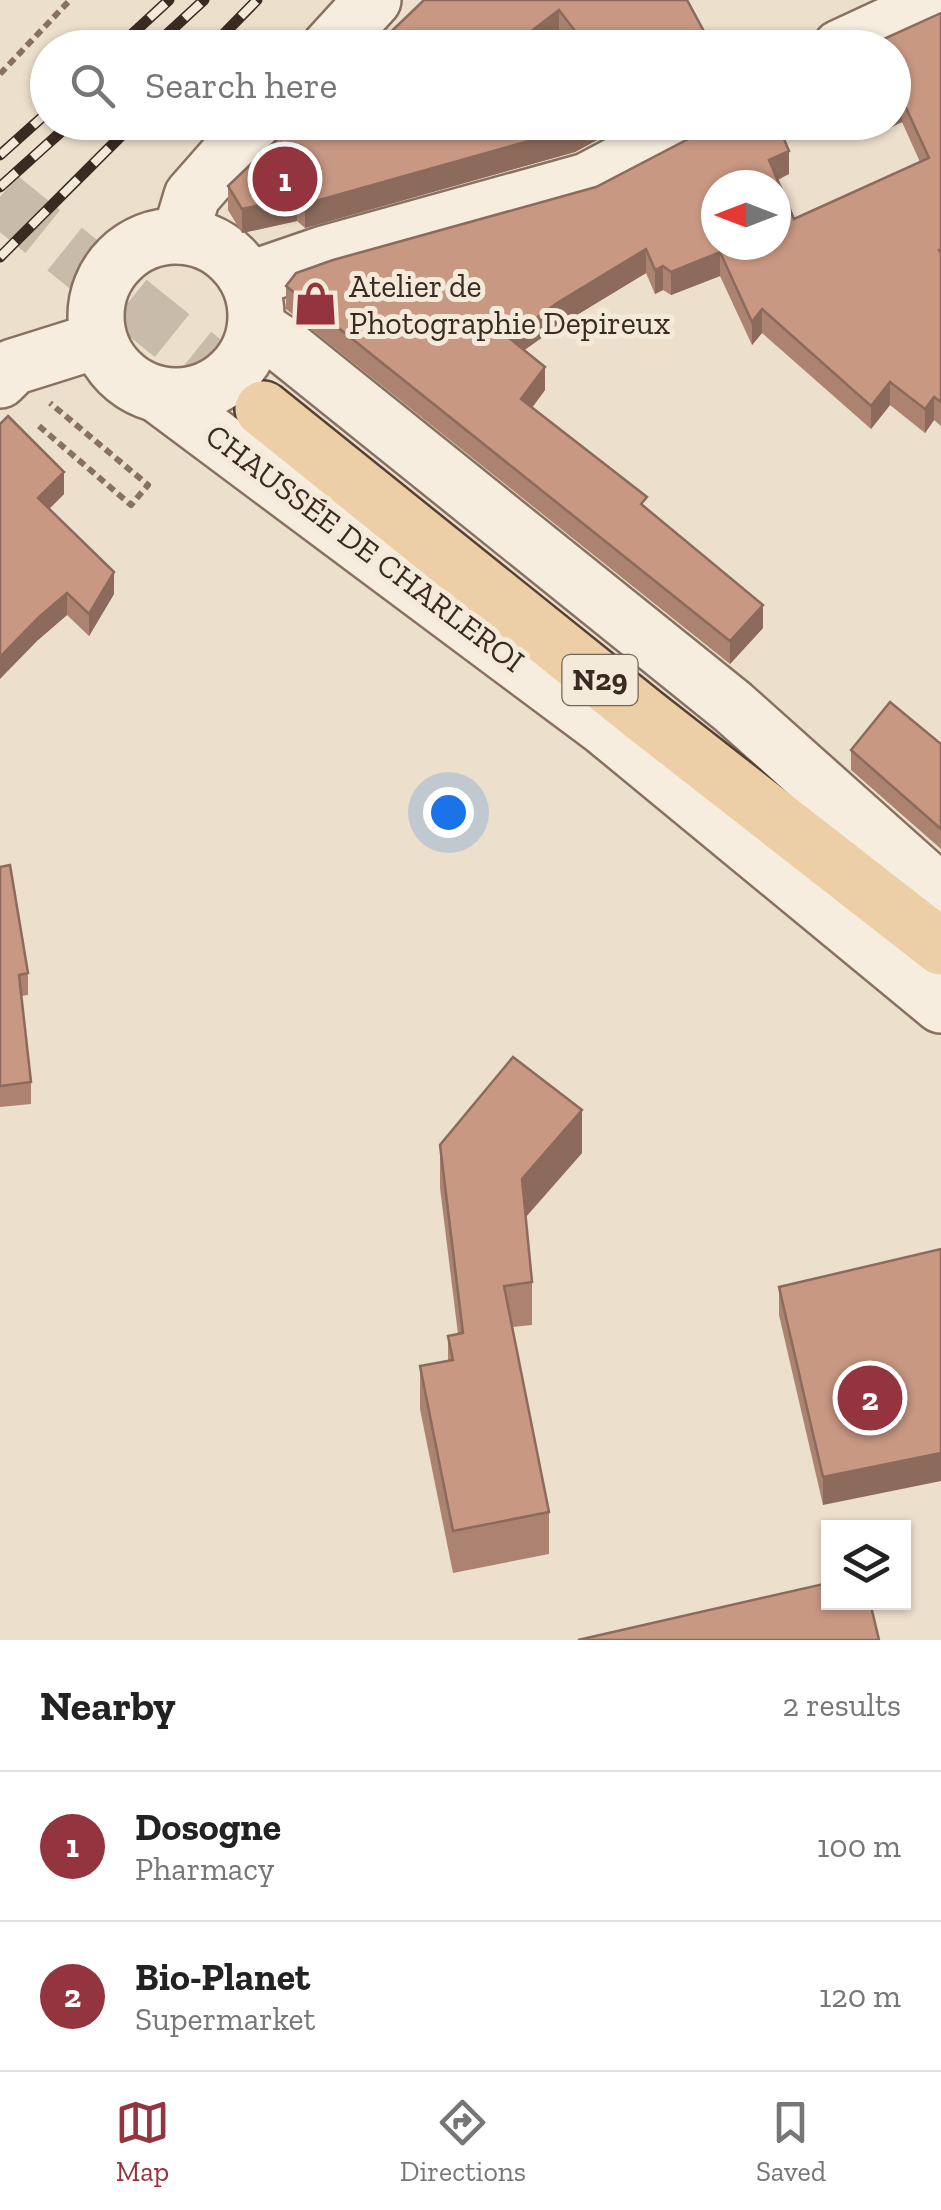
<!DOCTYPE html>
<meta charset="utf-8">
<style>
body{margin:0;font-family:"Zilla Slab",serif;background:#f6f6f6;color:#222}
.controls{position:absolute;right:30px;bottom:30px;display:grid;overflow:hidden;border-radius:0px;box-shadow:0 2px 8px #0004}
.controls button{width:90px;height:90px;display:grid;place-items:center;padding:0;border:0;border-bottom:2px solid #e0e0e0;background:#fff;color:#222;font:50px sans-serif}
.compass{position:absolute;left:701px;top:170px;width:90px;height:90px;border-radius:50%;background:#fff;box-shadow:0 2px 8px #0004;rotate:270deg}
.you{position:absolute;left:448px;top:812px;width:35px;height:35px;margin:-25px;border:8px solid #fff;border-radius:50%;background:#1a73e8;box-shadow:0 0 0 15px #1a73e833}
.badge{display:grid;place-items:center;width:65px;height:65px;border-radius:50%;background:#94343f;color:#fff;font-size:32px;font-weight:700}
.pin{position:absolute;translate:-50% -50%;border:5px solid #fff;box-shadow:0 2px 10px #0006}
.list{margin:0;padding:0;list-style:none}
h2{display:flex;justify-content:space-between;align-items:center;height:130px;margin:0;padding:0 40px;font-size:42px}
h2 small{font-size:32px;font-weight:400;color:#767676}
.list li{display:grid;grid-template-columns:65px 1fr auto;gap:30px;align-items:center;box-sizing:border-box;height:150px;padding:0 40px;border-top:2px solid #e0e0e0}
.list b{display:block;font-size:38px;white-space:nowrap}
.list p{margin:0;font-size:32px;white-space:nowrap;color:#767676}
.list em{font-size:32px;font-style:normal;color:#767676}
.icon{flex:none;width:55px;height:55px;fill:none;stroke:currentColor;stroke-width:2;stroke-linecap:round;stroke-linejoin:round}
.map{position:relative;flex:none;width:941px;height:1640px;overflow:hidden}
.search{position:absolute;background:#fff;box-shadow:0 2px 8px #0004;left:30px;right:30px;top:30px;height:110px;display:flex;align-items:center;gap:25px;box-sizing:border-box;padding:0 35px;border-radius:55px;color:#767676;font-size:38px}
.sheet{height:430px;background:#fff}
nav{display:flex;justify-content:space-around;align-items:center;box-sizing:border-box;height:140px;border-top:2px solid #e0e0e0;background:#fff;font-size:28px;color:#767676}
nav a{display:grid;justify-items:center;gap:5px}
nav .on{color:#94343f}
.map>svg:first-child{display:block}
.lines{fill:none;stroke-linecap:round;stroke-linejoin:round}
.major-tunnel{stroke:#c8bba9;stroke-width:55;stroke-dasharray:55 28;stroke-linecap:butt}
.minor-casing{stroke:#887160;stroke-width:60}
.major-casing{stroke:#574033;stroke-width:60}
.path{stroke:#887160;stroke-width:6;stroke-dasharray:8 5;stroke-linecap:butt}
.minor{stroke:#f7edde;stroke-width:55}
.major{stroke:#eccfa6;stroke-width:55}
.rail-casing{stroke:#3a2b22;stroke-width:11}
.rail{stroke:#f4eada;stroke-width:8;stroke-dasharray:22;stroke-linecap:butt}
.wall{fill:#ac8371}
.shaded-wall{fill:#8c6a5c}
.building{fill:#c89883;stroke:#8c6a5c;stroke-width:2.5;fill-rule:evenodd}
.labels{text-anchor:middle;stroke-width:10;stroke-linejoin:round;paint-order:stroke}
.shield{fill:#f4eada;stroke:#726459;stroke-width:2.5}
.shield-label{font-size:30px;font-weight:bold;fill:#3a2b22}
.poi-label{font-size:32px;fill:#3a2b22;stroke:#f4eada;text-anchor:start}
.street-label{font-size:32px;fill:#3a2b22;stroke:#f4eada}
</style>
<div class="map">
<svg width="941" height="1640" viewBox="0 0 941 1640">
<rect width="100%" height="100%" fill="#ecdfcb"/>
<g class="lines">
<path class="major-tunnel" d="M0,197l263,212"/>
<defs>
<g id="minor">
<path d="M329,48l44,-48"/>
<path d="M840,48l101,-47"/>
<path d="M180,236l12,-40 65,-74"/>
<circle cx="176" cy="316" r="80"/>
<path d="M248,280l76,-26 263,-73 111,-59"/>
<path d="M256,327l27,18 450,362 208,186"/>
<path d="M0,380l13,-13 86,-27"/>
<path d="M160,396l445,332 336,277"/>
</g>
<path id="major" d="M263,409l382,307 296,231"/>
</defs>
<use href="#minor" class="minor-casing"/>
<use href="#major" class="major-casing"/>
<g class="path">
<path d="M0,74l70,-74"/>
<path d="M39,426l92,79 17,-20 -98,-82"/>
</g>
<use href="#minor" class="minor"/>
<use href="#major" class="major"/>
<defs>
<g id="rail">
<path d="M117,48l52,-48"/>
<path d="M152,48l52,-48"/>
<path d="M210,48l47,-48"/>
<path d="M0,155l48,-43"/>
<path d="M0,187l72,-65"/>
<path d="M0,257l135,-135"/>
</g>
</defs>
<use href="#rail" class="rail-casing"/>
<use href="#rail" class="rail"/>
</g>
<g class="wall">
<path d="M424,0h263l26,48h-143l-11,-15z"/>
<path d="M941,13v413l-7,-6 -9,13 -35,-28 -19,24 -109,-96 -10,12 -32,-69 -49,19 -8,-5 -8,4 -9,-21 -89,54 -33,23 21,40 -13,18 115,100 116,120 -33,36 -444,-355v-23l310,-99 117,-61 76,48 -11,6 16,39 126,-57 -18,-40 -23,11 -6,-11h21v-74z"/>
<path d="M295,122h335l-55,30 -270,76 -8,-7 -55,12 -14,-23v-24z"/>
<path d="M0,424l64,70 -15,15 65,85 -25,42 -22,-21 -29,25z"/>
<path d="M941,744v105l-90,-79v-20z"/>
<path d="M0,867l28,106v22l-7,1 10,86v22l-31,3z"/>
<path d="M440,1145l142,8 -56,64 6,65v43l-20,2 37,185v42l-96,19 -33,-164v-43l28,-5v-25l10,-2 -18,-146z"/>
<path d="M941,1249l-118,256 -44,-190v-28z"/>
</g>
<g class="shaded-wall">
<path d="M559,10v23l-19,15h-31z"/>
<path d="M902,99v23l-23,11v-11h15v-19z"/>
<path d="M586,122h44l-55,30 -270,76v-24z"/>
<path d="M789,151v23l-20,9v-23z"/>
<path d="M297,197v24l-55,12v-24z"/>
<path d="M646,249v24l-89,54 -48,34v-23l48,-35z"/>
<path d="M720,252v24l-49,19v-23z"/>
<path d="M663,266v24l-8,4v-24z"/>
<path d="M762,309v24l-10,12v-23z"/>
<path d="M545,367v23l-24,32v-23z"/>
<path d="M890,382v23l-19,24v-23z"/>
<path d="M934,397v23l-9,13v-24z"/>
<path d="M64,472v22l-26,26v-22z"/>
<path d="M114,572v22l-25,42v-22z"/>
<path d="M67,593v22l-29,25 -38,39v-22l38,-39z"/>
<path d="M763,605v23l-33,36v-23z"/>
<path d="M582,1110v43l-60,68v-42z"/>
<path d="M941,1453v28l-118,24v-28z"/>
</g>
<g class="building">
<path d="M424,0h263l26,48h-125l-29,-38 -50,38h-135z"/>
<path d="M941,13v236l-2,1 2,3v149l-7,-5 -9,12 -35,-27 -19,24 -109,-97 -10,13 -32,-70 -49,20 -8,-6 -8,4 -9,-21 -89,54 -48,35 36,29 -24,32 126,98 -6,7 122,101 -33,36 -444,-355 10,-13 37,-13 263,-73 117,-61 4,-4h60l12,29 -20,9 25,59 135,-61 -27,-59 -8,4v-55h-30zM716,185h60v60h-60z"/>
<path d="M295,122h291l-11,6 -270,76 -8,-7 -55,12 -14,-23z"/>
<path d="M8,416l56,56 -26,26 76,74 -25,42 -22,-21 -29,25 -38,39v-233z"/>
<path d="M890,702l51,42v85l-90,-79z"/>
<path d="M10,865l18,108 -9,2 12,107 -31,4v-219z"/>
<path d="M513,1057l69,53 -60,69 10,103 -28,4 45,226 -96,19 -33,-165 33,-6 -5,-24 15,-3 -23,-188z"/>
<path d="M941,1249v204l-118,24 -44,-190z"/>
<path d="M828,1583v19h42l9,38h-301z"/>
</g>
<defs>
<symbol id="shop-bare" viewBox="-9 -9 18 18"><path d="M-5-2.5h2.3a2.7 3.5 0 0 1 5.4 0H5L5.5 6h-11ZM-1.5-2.5h3a1.5 2.3 0 0 0-3 0Z" fill="#94343f" stroke="#f4eada" stroke-width="2.5" paint-order="stroke"/></symbol>
</defs>
<g fill-rule="evenodd">
<use href="#shop-bare" x="284" y="272" width="63" height="63"/>
</g>
<g class="labels">
<rect class="shield" x="562.5" y="655" width="75" height="50" rx="8"/>
<g class="shield-label">
<text x="600" y="690">N29</text>
</g>
<g class="poi-label">
<text x="349" y="297">Atelier de<tspan x="349" dy="37">Photographie Depireux</tspan></text>
</g>
<g class="street-label">
<text transform="translate(365 548) rotate(37)" y="11">CHAUSSÉE DE CHARLEROI</text>
</g>
</g>
</svg>
<div class="controls">
<button><svg class="icon" aria-label="layers" viewBox="0 0 24 24"><path d="M12 4l9 5-9 5-9-5zM3 14l9 5 9-5"/></svg></button>
</div>
<svg class="compass" viewBox="-18 -18 36 36"><path d="M0-13l5 13h-10z" fill="#e53935"/><path d="M0 13l5-13h-10z" fill="#767676"/></svg>
<div class="you"></div>
<div class="pin badge" style="left:285px;top:179px">1</div>
<div class="pin badge" style="left:870px;top:1398px">2</div>
<div class="search"><svg class="icon" aria-label="search" viewBox="0 0 24 24"><circle cx="10" cy="10" r="6"/><path d="M15 15l6 6"/></svg>Search here</div>
</div>
<section class="sheet">
<h2>Nearby<small>2 results</small></h2>
<ul class="list">
<li><span class="badge">1</span><div><b>Dosogne</b><p>Pharmacy</p></div><em>100 m</em></li>
<li><span class="badge">2</span><div><b>Bio-Planet</b><p>Supermarket</p></div><em>120 m</em></li>
</ul>
</section>
<nav>
<a class="on"><svg class="icon" aria-label="map" viewBox="0 0 24 24"><path d="M3 6l6-2 6 2 6-2v14l-6 2-6-2-6 2zM9 4v14M15 6v14"/></svg>Map</a>
<a><svg class="icon" aria-label="directions" viewBox="0 0 24 24"><path d="M12 3l9 9-9 9-9-9zM9 14v-3h6M13 9l2 2-2 2"/></svg>Directions</a>
<a><svg class="icon" aria-label="saved" viewBox="0 0 24 24"><path d="M7 4h10v16l-5-4-5 4z"/></svg>Saved</a>
</nav>
